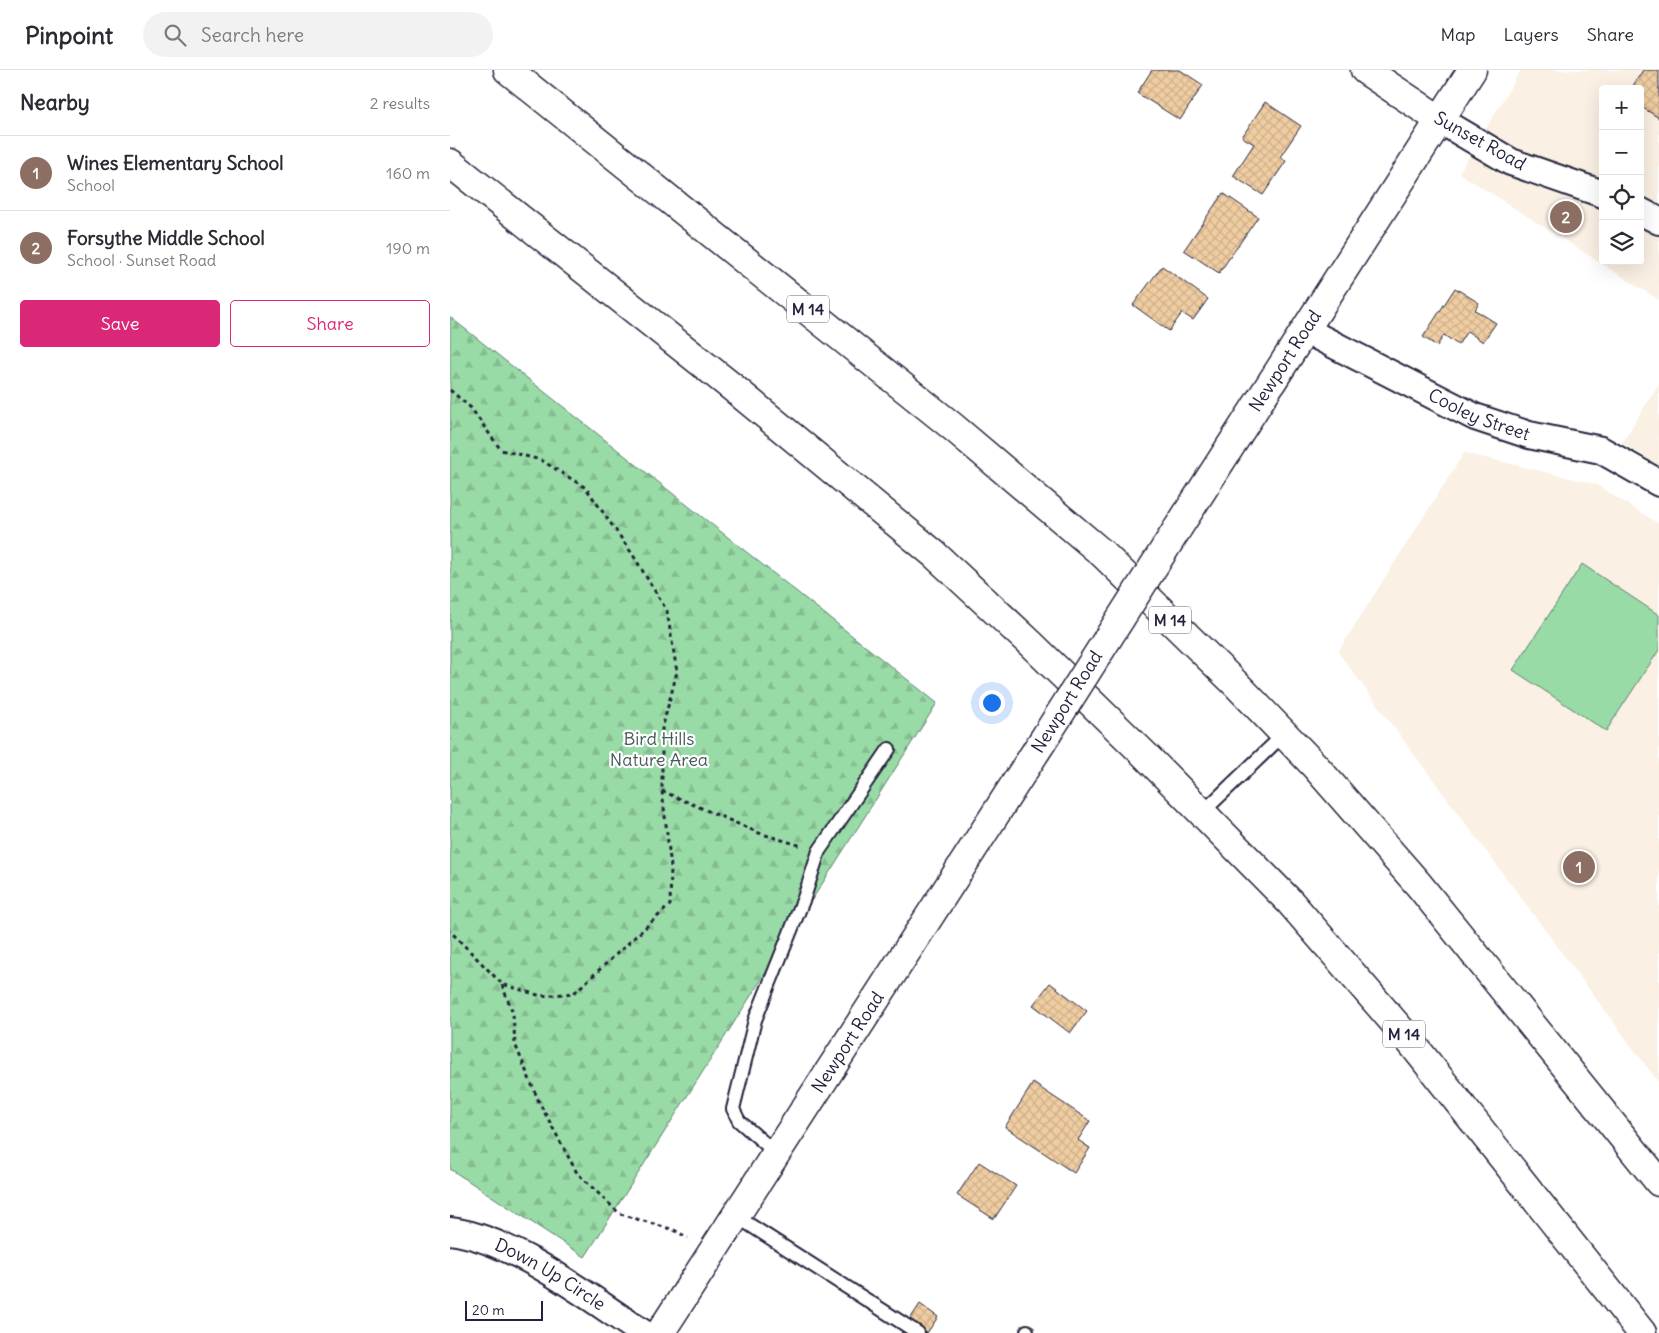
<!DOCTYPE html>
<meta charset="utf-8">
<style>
body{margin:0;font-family:Delius,sans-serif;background:#f2f2f3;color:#2b2b33}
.controls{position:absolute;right:15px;top:15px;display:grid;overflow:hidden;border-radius:5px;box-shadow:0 5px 20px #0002}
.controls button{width:45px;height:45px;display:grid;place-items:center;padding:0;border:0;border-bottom:1px solid #e1e1e2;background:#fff;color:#2b2b33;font:25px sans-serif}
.scale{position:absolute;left:15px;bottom:12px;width:78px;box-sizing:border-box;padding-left:5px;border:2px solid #22223b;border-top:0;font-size:14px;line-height:18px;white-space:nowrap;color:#22223b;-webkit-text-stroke:4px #fff;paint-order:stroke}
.you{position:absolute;left:541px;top:632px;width:18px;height:18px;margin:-12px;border:4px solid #fff;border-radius:50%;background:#1a73e8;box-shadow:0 0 0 8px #1a73e833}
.badge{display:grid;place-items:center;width:32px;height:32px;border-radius:50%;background:#db2777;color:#fff;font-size:16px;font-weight:700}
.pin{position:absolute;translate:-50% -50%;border:2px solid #fff;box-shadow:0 1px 5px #0006}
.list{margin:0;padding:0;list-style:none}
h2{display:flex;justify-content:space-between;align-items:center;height:65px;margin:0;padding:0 20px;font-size:21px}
h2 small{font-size:16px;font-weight:400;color:#7c7c81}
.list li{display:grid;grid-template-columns:32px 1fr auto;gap:15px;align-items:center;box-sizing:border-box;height:75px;padding:0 20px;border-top:1px solid #e1e1e2}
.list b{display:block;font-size:19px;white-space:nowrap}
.list p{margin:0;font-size:16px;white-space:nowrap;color:#7c7c81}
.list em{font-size:16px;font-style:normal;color:#7c7c81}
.actions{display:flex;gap:10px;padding:15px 20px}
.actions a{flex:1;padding:11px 0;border:1px solid #db2777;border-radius:5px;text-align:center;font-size:18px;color:#db2777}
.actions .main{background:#db2777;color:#fff}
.icon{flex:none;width:28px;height:28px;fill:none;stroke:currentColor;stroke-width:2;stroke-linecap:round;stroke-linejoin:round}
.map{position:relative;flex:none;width:1209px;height:1263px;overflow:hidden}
header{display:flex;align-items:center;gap:30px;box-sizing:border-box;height:70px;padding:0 25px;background:#fff;border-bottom:1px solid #e1e1e2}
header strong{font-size:24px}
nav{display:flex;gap:28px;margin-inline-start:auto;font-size:18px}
.search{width:350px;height:45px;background:#f2f2f3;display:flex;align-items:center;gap:12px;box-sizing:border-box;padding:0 18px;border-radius:28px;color:#7c7c81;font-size:19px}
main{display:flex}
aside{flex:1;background:#fff}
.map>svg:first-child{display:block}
.built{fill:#faf0e3;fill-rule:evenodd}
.forest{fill:url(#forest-firs);stroke:#5e7e70}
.park{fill:#99dba6;stroke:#5e7e70}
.building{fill:url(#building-cross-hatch);stroke:#22223b}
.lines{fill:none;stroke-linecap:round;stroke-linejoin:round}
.lane-casing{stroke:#22223b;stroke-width:16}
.street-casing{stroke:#22223b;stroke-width:30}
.secondary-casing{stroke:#22223b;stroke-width:31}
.highway-casing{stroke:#22223b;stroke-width:31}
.path{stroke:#22223b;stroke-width:3;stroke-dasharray:4 4;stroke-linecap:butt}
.lane{stroke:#fff;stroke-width:12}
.street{stroke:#fff;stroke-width:26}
.secondary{stroke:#fff;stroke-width:28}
.highway{stroke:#fff;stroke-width:28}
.secondary-bridge-casing{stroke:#22223b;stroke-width:31;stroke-linecap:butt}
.secondary-bridge{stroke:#fff;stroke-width:28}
.labels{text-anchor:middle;stroke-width:4.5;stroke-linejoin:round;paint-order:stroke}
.shield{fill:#fff;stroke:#646476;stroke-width:1}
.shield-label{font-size:16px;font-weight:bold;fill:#22223b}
.street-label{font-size:18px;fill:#22223b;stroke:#fff}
.park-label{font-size:18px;fill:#465a5b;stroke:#fff}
</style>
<header>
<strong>Pinpoint</strong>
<div class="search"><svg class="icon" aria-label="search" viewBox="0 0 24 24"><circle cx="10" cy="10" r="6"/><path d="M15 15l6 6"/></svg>Search here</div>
<nav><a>Map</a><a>Layers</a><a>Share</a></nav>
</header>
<main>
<aside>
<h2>Nearby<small>2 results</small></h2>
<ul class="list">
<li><span class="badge" style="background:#8d6e63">1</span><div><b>Wines Elementary School</b><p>School</p></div><em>160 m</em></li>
<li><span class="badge" style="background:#8d6e63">2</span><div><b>Forsythe Middle School</b><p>School · Sunset Road</p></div><em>190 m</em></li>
</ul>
<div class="actions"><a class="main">Save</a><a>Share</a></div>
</aside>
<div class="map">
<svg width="1209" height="1263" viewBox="0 0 1209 1263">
<defs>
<pattern id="forest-firs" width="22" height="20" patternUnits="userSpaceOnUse" patternTransform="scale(1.25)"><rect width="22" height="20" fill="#99dba6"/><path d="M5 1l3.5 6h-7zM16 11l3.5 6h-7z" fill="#84bc90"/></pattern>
<pattern id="building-cross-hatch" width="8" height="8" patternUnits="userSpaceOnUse" patternTransform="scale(1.25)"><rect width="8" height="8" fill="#f0cda1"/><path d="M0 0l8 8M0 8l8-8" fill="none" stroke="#ceb08c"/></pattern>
</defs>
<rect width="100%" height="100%" fill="#fff"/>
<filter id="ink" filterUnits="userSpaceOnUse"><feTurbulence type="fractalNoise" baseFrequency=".02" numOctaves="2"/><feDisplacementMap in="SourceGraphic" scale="10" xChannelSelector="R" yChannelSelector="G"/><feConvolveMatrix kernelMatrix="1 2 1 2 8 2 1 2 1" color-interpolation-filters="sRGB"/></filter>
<g filter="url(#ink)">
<g class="built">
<path d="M1071,0h138v230l-200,-127zM1153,19h37v172h-37z"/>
<path d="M1209,314v82l-37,-23z"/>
<path d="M1014,383l131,31 64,40v559l-321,-431z"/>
</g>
<path class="forest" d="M0,247l487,386 -352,554 -135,-88z"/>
<path class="park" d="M1132,494l77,51v35l-53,81 -93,-61z"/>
<g class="building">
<path d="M702,0h28l23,15 -23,35 -43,-27z"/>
<path d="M1193,0h16v48l-19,-12v-17h-9z"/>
<path d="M815,32l36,24 -21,31 6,4 -23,34 -30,-19 21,-32 -12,-7z"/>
<path d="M773,123l35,24 -39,56 -35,-23z"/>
<path d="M712,196l46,33 -15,21 -11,-7 -13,18 -36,-26z"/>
<path d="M1005,218l24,15 -4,7 21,13 -13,19 -16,-11 -9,14 -14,-10 -7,11 -14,-9z"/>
<path d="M600,913l37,28 -17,22 -37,-28z"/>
<path d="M583,1013l57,38 -12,19 12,8 -16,25 -69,-46z"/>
<path d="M529,1092l37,24 -22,33 -37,-24z"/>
<path d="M470,1234l18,13 -11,16h-26z"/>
</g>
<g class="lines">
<defs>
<g id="lane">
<path d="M752,743l82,-79"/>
<path d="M326,1083l-37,-32 -6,-12 22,-89 49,-122 15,-47 70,-102"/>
<path d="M286,1146l182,117"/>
<path d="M577,1261v2"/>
</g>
<g id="street">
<path d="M990,50l71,42 92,32"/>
<path d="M1190,141l19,10"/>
<path id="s1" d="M855,260l170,87 54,18 72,15 58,33"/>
<path id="s2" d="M0,1161c62,7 141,68 193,102"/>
</g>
<g id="secondary">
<path d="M915,0l75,50"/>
<path id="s3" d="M726,461l296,-461"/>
<path id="s4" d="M210,1263l382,-591"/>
</g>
<g id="highway">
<path d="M58,0l445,357 150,127 135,132 77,80 104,119 240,297"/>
<path d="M0,93l282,224 202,167 97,90 113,110 146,148 116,134 236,297"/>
</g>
</defs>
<use href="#lane" class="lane-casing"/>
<use href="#street" class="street-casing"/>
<use href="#secondary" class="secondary-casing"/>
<use href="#highway" class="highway-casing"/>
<g class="path">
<path d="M0,320l21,18 30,42 40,10 45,28 47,67 34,56 10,61 -15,57v62l9,76 -1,38 -96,88 -33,3 -39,-12 -52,-53"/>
<path d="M212,721l97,42 43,13"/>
<path d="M52,915l11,28 2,31 24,58 38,71 43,41 54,16 14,8"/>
</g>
<use href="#lane" class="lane"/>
<use href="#street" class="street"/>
<use href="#secondary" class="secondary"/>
<use href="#highway" class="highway"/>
<defs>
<path id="secondary-bridge" d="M592,672l134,-211"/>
</defs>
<use href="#secondary-bridge" class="secondary-bridge-casing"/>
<use href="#secondary-bridge" class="secondary-bridge"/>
</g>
</g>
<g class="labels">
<g class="shield">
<rect x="337" y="225.5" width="42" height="27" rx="4"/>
<rect x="699" y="536.5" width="42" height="27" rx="4"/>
<rect x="933" y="950.5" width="42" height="27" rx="4"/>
</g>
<g class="shield-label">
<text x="358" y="245">M 14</text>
<text x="720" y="556">M 14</text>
<text x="954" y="970">M 14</text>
</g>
<g class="street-label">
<text transform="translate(1030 71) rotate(29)" y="6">Sunset Road</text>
<text dy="6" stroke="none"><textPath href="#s3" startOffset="202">Newport Road</textPath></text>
<text dy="6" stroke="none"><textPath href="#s1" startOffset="194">Cooley Street</textPath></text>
<text transform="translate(617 632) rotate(-58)" y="6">Newport Road</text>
<text dy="6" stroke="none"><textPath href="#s4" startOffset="346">Newport Road</textPath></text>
<text dy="6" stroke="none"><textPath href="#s2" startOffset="110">Down Up Circle</textPath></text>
</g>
<g class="park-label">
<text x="209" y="675">Bird Hills<tspan x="209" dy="21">Nature Area</tspan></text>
</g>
</g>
</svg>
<div class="controls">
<button>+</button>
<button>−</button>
<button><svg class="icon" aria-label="locate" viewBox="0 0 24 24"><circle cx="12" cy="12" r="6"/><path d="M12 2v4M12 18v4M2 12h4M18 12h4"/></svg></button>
<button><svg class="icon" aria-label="layers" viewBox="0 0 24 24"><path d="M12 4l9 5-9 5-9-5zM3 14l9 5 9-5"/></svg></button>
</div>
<div class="scale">20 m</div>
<div class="you"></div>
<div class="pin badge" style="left:1129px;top:797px;background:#8d6e63">1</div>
<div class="pin badge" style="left:1116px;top:147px;background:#8d6e63">2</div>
</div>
</main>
